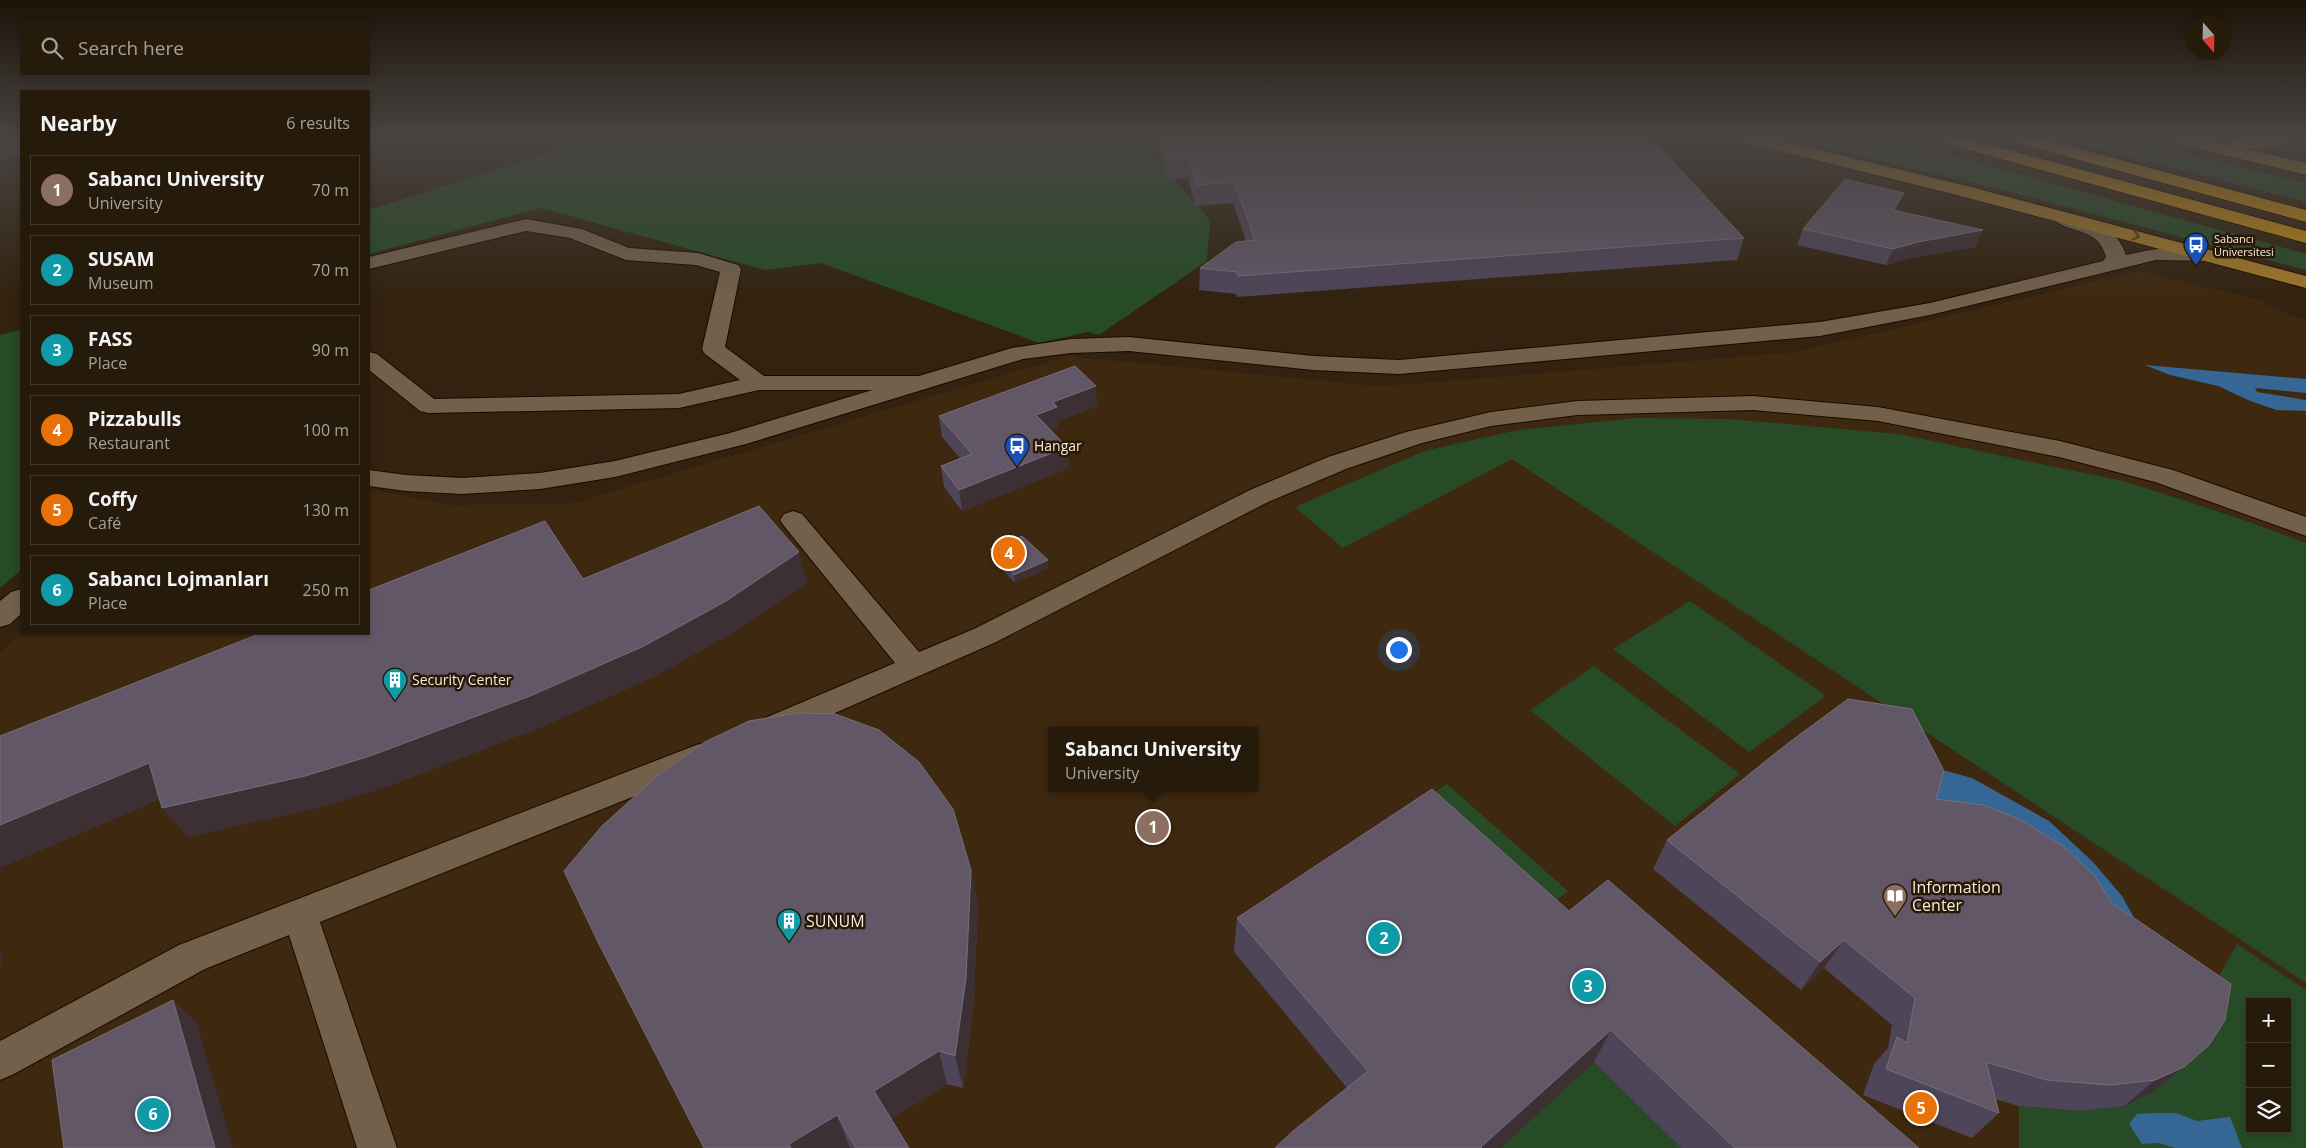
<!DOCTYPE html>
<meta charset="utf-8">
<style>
body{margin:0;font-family:"Open Sans",sans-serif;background:#2e2314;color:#f1f3f6}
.controls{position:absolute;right:15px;bottom:15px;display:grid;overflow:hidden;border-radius:0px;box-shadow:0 2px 8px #0003}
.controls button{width:45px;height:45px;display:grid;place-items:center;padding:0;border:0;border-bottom:1px solid #42382c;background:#261a0b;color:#f1f3f6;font:25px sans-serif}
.compass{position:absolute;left:2186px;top:15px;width:45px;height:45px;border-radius:50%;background:#261a0b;box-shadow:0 2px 8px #0003;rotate:160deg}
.you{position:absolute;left:1398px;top:649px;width:18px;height:18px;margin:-12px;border:4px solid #fff;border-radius:50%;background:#1a73e8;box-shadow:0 0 0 8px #1a73e833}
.badge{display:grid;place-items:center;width:32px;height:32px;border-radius:50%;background:#8c9099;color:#fff;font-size:16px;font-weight:700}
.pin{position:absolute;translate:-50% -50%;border:2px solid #fff;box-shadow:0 1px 5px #0006}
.popup{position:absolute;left:1048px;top:727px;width:210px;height:65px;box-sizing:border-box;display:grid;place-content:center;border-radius:0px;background:#261a0b;filter:drop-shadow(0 1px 4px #0005);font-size:16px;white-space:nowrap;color:#a4a19d}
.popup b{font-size:19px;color:#f1f3f6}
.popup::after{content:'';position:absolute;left:50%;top:100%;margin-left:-10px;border:10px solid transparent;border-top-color:#261a0b}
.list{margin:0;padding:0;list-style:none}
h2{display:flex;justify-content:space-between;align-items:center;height:65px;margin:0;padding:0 20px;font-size:21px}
h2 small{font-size:16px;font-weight:400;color:#a4a19d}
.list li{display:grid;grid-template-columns:32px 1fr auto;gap:15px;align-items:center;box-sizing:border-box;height:70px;margin:0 10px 10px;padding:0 10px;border:1px solid #42382c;border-radius:0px}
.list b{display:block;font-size:19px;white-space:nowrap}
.list p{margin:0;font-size:16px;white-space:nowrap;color:#a4a19d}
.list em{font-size:16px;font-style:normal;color:#a4a19d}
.icon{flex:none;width:28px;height:28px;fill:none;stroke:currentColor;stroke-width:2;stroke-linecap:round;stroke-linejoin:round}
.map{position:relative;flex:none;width:2306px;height:1148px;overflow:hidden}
.search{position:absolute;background:#261a0b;box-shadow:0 2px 8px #0003;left:20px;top:20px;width:350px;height:55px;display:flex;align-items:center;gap:12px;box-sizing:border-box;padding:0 18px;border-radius:0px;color:#a4a19d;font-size:19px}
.panel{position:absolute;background:#261a0b;box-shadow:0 2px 8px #0003;left:20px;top:90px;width:350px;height:545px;border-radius:0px}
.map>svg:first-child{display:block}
.built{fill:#3e280f;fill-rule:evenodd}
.green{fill:#264b26;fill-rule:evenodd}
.water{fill:#366693}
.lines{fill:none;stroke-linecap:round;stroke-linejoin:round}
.minor-casing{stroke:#1a0a00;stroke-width:2}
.tertiary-casing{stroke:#1a0a00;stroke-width:2}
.primary-casing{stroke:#1a0a00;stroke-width:2}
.motorway-casing{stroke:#1a0a00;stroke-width:2}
.minor{fill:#73604b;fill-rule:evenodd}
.tertiary{fill:#73604b;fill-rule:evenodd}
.primary{fill:#9f7729;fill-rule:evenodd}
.motorway{fill:#bd8612;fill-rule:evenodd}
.wall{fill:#4f4559}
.shaded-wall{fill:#3c3035}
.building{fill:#615767;stroke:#786e7a}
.oneway{stroke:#523912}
.labels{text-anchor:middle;stroke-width:5;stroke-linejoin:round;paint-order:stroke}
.far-poi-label{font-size:11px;fill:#f6eadf;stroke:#281806;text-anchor:start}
.poi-label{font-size:14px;fill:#f6eadf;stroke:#281806;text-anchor:start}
.near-poi-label{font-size:16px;fill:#f6eadf;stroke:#281806;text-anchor:start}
</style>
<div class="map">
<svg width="2306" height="1148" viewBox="0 0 2306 1148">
<rect width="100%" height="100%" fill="#32220f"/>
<path class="built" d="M2139,271l124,30 2,4 41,15v828h-2306v-496l21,-20 348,2v-145l83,16 122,-2 493,-147 311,30 59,-4 359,-30zM1052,731h202v57h-202zM2250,1002h37v127h-37z"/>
<g class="green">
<path d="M595,138h543l72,82 -3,41 -108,74 -11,-3 -49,11 -218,-80 -56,7 -224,-62 -172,46v-44z"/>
<path d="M1786,138h103l417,116v16l-296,-78z"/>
<path d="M2059,138h64l183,45v19z"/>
<path d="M2243,138h63v16z"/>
<path d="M21,330v240l-21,18v-253z"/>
<path d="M1635,418l94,1 170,15 228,48 114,37 65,24v440l-794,-524 -169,89 -48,-41 129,-56 94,-21z"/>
<path d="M1690,601l136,95 -77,56 -136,-103z"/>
<path d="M1594,666l146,108 -65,52 -145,-116z"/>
<path d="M1447,784l121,107 -36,29 -122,-111z"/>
<path d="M2237,944l69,46v158h-287v-42l61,5 44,-5 75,-95zM2250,1002h37v127h-37z"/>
<path d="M1594,1062l87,86h-181z"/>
</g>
<g class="water">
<path d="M2145,365l161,14v14l-51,-5 2,4 49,8v11l-30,-1 -28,-10 -30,-14 -48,-11z"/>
<path d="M1924,765l48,13 77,43 44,41 29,34 15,27 -197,-114z"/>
<path d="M2156,1113h20l21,8 33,-4 12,31h-67l-16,-5 -17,1 -13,-20 8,-10z"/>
</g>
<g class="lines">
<defs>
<g id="minor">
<path d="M526,219l56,10 47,19 69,5 40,12 3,4 -16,78 39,29h156l8,2 4,5 -4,5 -8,2h-161l-80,18 -251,5 -8,-2 -51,-41v-18l8,2 57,45 245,-5 61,-14 -35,-26 -3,-5 18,-77 -24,-7 -70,-5 -56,-22 -44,-7 -157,38v-12z"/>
<path d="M1753,396l125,11 182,34 113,29 133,47v19l-151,-54 -96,-25 -181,-36 -125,-11 -176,5 -86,11 -69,17 -76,26 -78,33 -274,141 -218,96 -11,-3 -4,-9 4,-9 130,-55 -111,-137 -4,-6 4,-6 9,-3 9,3 117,138 55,-23 276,-139 78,-33 78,-25 85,-20 86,-11z"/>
<path d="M699,744l11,4 5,9 -5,9 -390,156 77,226h-40l-68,-213 -84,34 -191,105 -14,6v-39l179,-96z"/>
</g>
<g id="tertiary">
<path d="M2064,212c25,6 54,16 62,43 30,-7 60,-12 90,-4l3,4 -3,4 -7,2 -53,-1 -226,55 -110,21 -421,38 -86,-4 -184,-19 -58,2 -48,6 -277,85 -131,33 -75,12 -78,5 -56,-3 -37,-5v-16l37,5 56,3 78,-5 75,-12 115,-28 282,-85 59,-9 58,-2 184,19 86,4 421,-38 110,-19 173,-42 3,-4c-8,-32 -40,-22 -52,-39l3,-4z"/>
<path d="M21,589v25l-11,10 -10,3v-26l11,-9z"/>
</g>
<g id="primary">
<path d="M1741,138h30l196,48 339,90v12l-353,-94 -209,-52z"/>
<path d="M2168,138h30l31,7 2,-5 6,-1 54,-1 -3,4 -27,7h-14l59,14v12l-135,-33z"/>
</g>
<g id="motorway">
<path d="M1937,138h28l341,93v12l-366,-101z"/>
<path d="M2011,138h28l267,72v12l-292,-80z"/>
</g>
</defs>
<use href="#minor" class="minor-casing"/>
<use href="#tertiary" class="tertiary-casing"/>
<use href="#primary" class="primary-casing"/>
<use href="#motorway" class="motorway-casing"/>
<use href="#minor" class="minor"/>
<use href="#tertiary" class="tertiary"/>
<use href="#primary" class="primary"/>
<use href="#motorway" class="motorway"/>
</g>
<g class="wall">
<path d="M0,138h21v20l-7,-3 -14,5z"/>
<path d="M1155,138h496l93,100 -7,22 -500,37 -1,-3 -37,-4 1,-22 46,-27 -13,-38 -38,3 -7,-28 -20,1z"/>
<path d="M1897,209l-1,2 79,36 -65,11 -24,7 -89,-20 6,-16z"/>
<path d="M1097,406l-39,15v6l-7,3 16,17 2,21 -107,43 -18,-24 -3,-21 19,-8 -18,-21 -3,-21z"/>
<path d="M990,549l58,11v8l-33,15 -24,-26z"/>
<path d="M1936,799l248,268 -32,26 -28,13 -44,5 -61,-5 -24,-7 4,14 -27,25 -109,-43 11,-31 14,-16 4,-23 -68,-57 -23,22 -148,-121 14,-29z"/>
<path d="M971,870l7,36 -5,106 -10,76 -16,-4 -56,35 18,29h-59l-1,-2 -2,2h-143z"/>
<path d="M1569,911l350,237h-238l-87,-86 -247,26 -113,-136 3,-34z"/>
</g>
<g class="shaded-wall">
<path d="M0,138h3l11,17 -14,5z"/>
<path d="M1904,193l-7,16 -11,17 7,-16z"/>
<path d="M1983,230l-8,17 -65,11 -24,7 7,-16 25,-7z"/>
<path d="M1096,386l1,20 -39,15v6l-20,9 -2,-21 17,-13z"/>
<path d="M1067,447l2,21 -107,43 -3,-21z"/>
<path d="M799,552l8,31 -71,48 -80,45 -111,50 -155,60 -63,20 -139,31 -26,-29z"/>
<path d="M1048,560v8l-33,15 -1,-8z"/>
<path d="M149,763l26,30 -175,75v-43z"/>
<path d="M971,870l7,36 -5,106 -10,76 -8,-32z"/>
<path d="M1844,940l-20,28 -23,22 19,-28z"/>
<path d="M0,952l3,3 -3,14z"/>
<path d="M173,1000l23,21 37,127h-18z"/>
<path d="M1611,1030l-17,32 -94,86h-20z"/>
<path d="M939,1051l8,33 -62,39 -11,-32z"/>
<path d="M2184,1067l-32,26 -28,13 31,-26z"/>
<path d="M837,1115l12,31 -2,2h-56l-2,-4z"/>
</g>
<g class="building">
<path d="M1161,138h490l93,100 -506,38 -1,-4 -37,-4 36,-26 19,-2 -21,-58 -38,3 -8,-27 -20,1z"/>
<path d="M1845,179l59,14 -11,17 90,20 -65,12 -25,7 -90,-20z"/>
<path d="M1075,366l21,20 -43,16 4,5 -21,8 31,32 -108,43 -18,-24 31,-12 -33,-38z"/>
<path d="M759,506l40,46 -73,49 -82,45 -114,50 -160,60 -65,20 -143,32 -13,-45 -149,62v-89l259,-102h110v-44l176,-69 38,58z"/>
<path d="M1022,536l26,24 -34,15 -24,-26z"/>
<path d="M1848,699l64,10 32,62 -8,28 47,6 38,15 42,26 31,29 18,28 119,81 -6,36 -16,25 -25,22 -29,13 -45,5 -63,-5 -61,-18 13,51 -113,-44 11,-32 10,6 8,-45 -71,-58 -24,22 -153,-122 120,-96z"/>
<path d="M798,713l37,1 44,16 40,32 34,47 18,61 -5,108 -11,78 -16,-5 -65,40 35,57h-53l-19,-33 -48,29 2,4h-87l-105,-204 -35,-73 38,-45 55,-50 48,-34 44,-21z"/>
<path d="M1432,789l137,122 39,-31 311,268h-184l-124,-118 -130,117 1,1h-207l18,-17 75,-60 -131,-153z"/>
<path d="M173,1000l42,148h-151l-12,-88z"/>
</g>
<defs><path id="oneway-chevron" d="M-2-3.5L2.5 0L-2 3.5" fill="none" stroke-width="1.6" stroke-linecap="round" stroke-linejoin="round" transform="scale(1.25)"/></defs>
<use class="oneway" href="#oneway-chevron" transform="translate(2136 236) rotate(15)"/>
<linearGradient id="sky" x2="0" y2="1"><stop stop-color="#1c1308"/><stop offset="0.46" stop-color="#494442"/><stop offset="1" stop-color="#494442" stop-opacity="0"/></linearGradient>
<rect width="2306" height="298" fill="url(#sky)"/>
<defs>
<symbol id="bus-pin" viewBox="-11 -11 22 30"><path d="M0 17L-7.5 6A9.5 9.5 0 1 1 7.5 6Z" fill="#1a4fb4" stroke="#281806"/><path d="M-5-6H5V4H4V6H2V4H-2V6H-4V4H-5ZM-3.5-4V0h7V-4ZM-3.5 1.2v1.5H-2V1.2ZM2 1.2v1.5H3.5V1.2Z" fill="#fff"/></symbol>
<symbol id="building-pin" viewBox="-11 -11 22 30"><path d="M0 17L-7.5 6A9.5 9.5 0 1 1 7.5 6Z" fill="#0f9aa8" stroke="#281806"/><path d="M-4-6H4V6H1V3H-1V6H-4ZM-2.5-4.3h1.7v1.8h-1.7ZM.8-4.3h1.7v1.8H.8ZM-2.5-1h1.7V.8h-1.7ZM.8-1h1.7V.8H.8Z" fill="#fff"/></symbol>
<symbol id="library-pin" viewBox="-11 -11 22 30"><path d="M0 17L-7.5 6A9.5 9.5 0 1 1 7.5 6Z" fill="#8d6e63" stroke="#281806"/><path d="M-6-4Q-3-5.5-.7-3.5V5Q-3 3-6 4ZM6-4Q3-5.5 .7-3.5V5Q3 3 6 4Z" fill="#fff"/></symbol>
</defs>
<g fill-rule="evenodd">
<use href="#bus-pin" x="2182" y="231" width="28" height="38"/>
<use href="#bus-pin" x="1003" y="432" width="28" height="38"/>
<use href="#building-pin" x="381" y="666" width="28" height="38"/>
<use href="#library-pin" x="1881" y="882" width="28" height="38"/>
<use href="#building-pin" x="775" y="907" width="28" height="38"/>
</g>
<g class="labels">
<g class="far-poi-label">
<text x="2214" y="243">Sabancı<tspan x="2214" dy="13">Üniversitesi</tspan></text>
</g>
<g class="poi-label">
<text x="1034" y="451">Hangar</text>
<text x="412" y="685">Security Center</text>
</g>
<g class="near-poi-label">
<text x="1912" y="893">Information<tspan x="1912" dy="18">Center</tspan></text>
<text x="806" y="927">SUNUM</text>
</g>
</g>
</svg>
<div class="controls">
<button>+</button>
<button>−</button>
<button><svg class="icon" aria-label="layers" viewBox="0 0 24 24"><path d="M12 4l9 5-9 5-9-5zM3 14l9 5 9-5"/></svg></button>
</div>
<svg class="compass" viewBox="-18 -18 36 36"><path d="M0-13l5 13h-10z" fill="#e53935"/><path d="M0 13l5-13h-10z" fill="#a4a19d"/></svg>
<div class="you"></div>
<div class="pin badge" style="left:1153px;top:827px;background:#8d6e63">1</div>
<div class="popup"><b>Sabancı University</b>University</div>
<div class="pin badge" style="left:1384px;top:938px;background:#0f9aa8">2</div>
<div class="pin badge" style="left:1588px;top:986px;background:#0f9aa8">3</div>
<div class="pin badge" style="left:1009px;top:553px;background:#e8710a">4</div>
<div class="pin badge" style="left:1921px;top:1108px;background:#e8710a">5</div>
<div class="pin badge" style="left:153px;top:1114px;background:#0f9aa8">6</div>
<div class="search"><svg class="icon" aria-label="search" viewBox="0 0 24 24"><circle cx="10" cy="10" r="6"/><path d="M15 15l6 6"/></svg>Search here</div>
<section class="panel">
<h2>Nearby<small>6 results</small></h2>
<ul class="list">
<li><span class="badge" style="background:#8d6e63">1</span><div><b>Sabancı University</b><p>University</p></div><em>70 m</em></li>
<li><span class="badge" style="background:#0f9aa8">2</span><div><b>SUSAM</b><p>Museum</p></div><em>70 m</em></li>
<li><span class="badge" style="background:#0f9aa8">3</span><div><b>FASS</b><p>Place</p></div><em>90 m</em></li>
<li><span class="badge" style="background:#e8710a">4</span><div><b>Pizzabulls</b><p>Restaurant</p></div><em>100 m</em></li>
<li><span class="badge" style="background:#e8710a">5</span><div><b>Coffy</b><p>Café</p></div><em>130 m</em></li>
<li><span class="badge" style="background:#0f9aa8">6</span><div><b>Sabancı Lojmanları</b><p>Place</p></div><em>250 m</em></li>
</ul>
</section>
</div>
